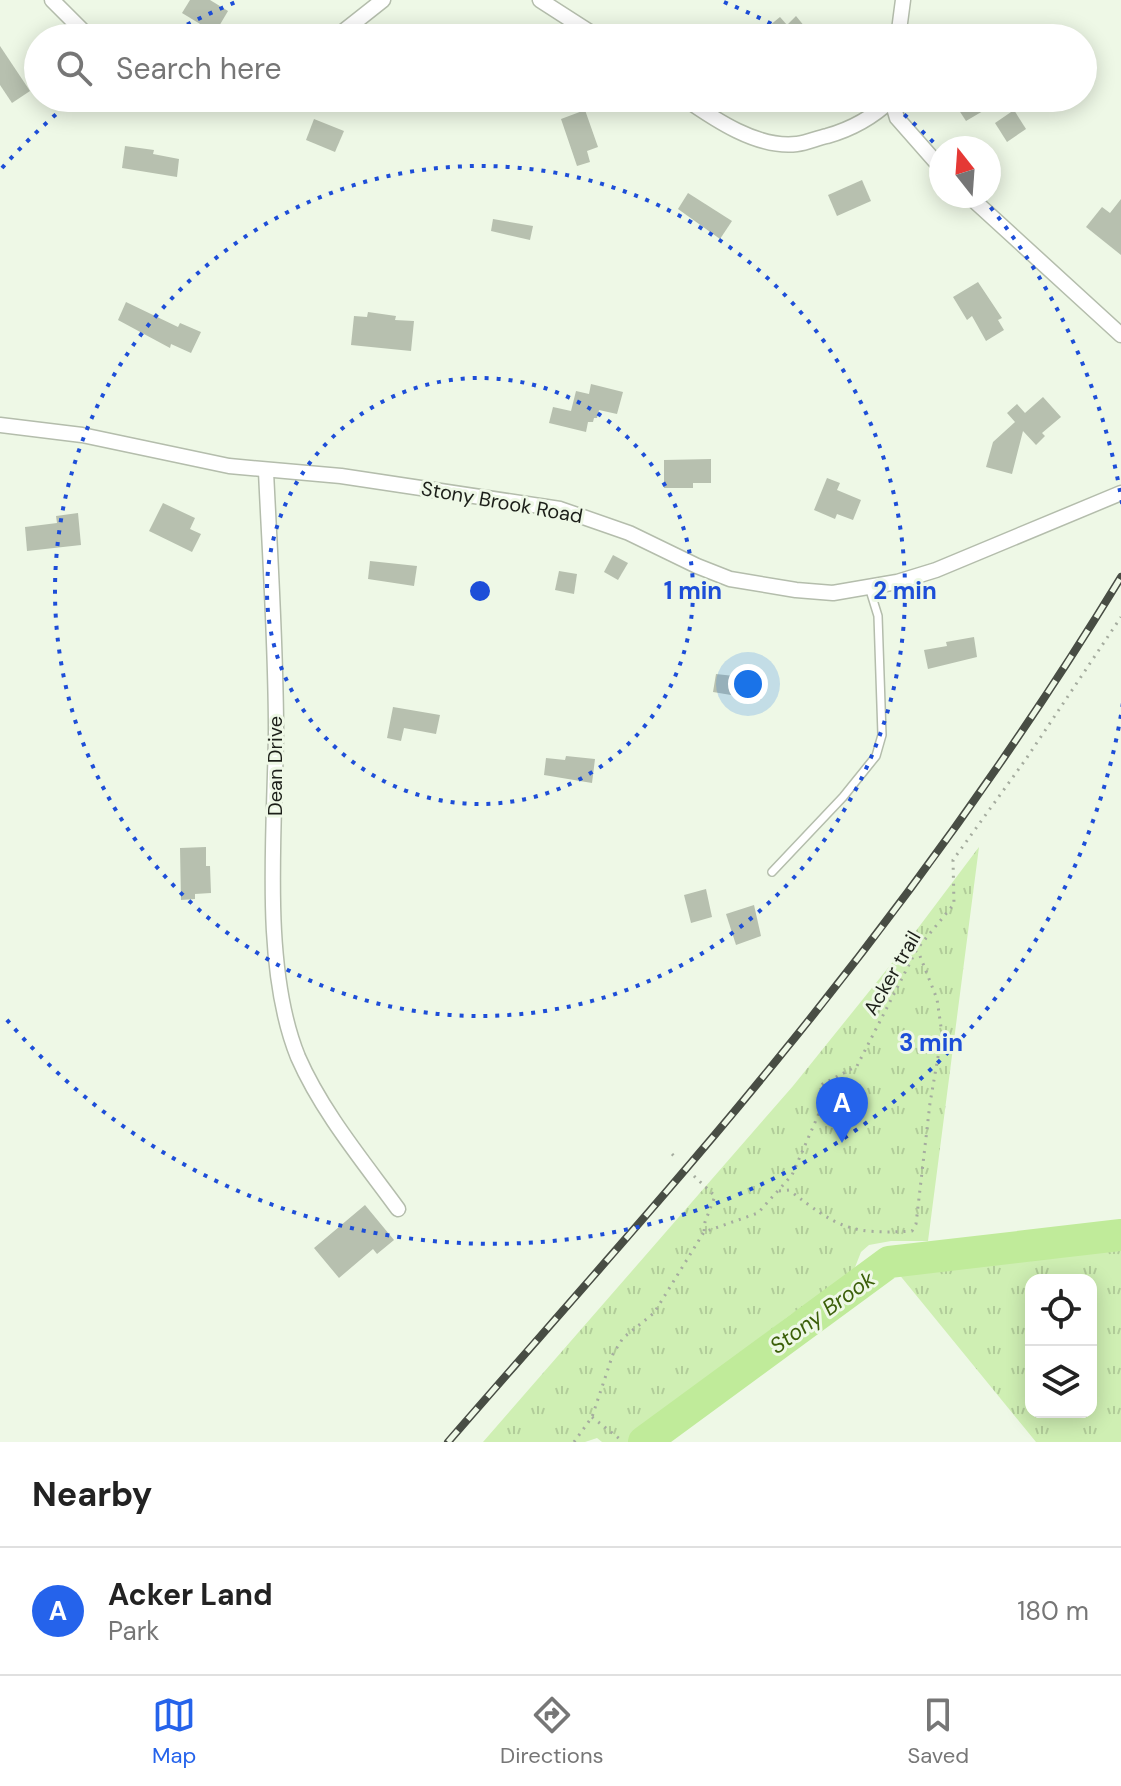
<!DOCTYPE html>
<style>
body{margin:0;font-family:"DM Sans",sans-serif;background:#f2f2f2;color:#222}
.controls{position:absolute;right:24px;bottom:24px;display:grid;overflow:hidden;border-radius:16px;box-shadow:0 4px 20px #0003}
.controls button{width:72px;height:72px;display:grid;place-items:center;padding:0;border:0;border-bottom:2px solid #e0e0e0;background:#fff;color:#222;font:40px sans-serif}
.compass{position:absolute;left:929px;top:136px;width:72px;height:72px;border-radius:50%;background:#fff;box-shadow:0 4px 20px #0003;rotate:343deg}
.you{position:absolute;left:748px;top:684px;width:28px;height:28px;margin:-20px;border:6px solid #fff;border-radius:50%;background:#1a73e8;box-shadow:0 0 0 12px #1a73e833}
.badge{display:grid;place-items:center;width:52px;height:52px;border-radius:50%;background:#2563eb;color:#fff;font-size:26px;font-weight:700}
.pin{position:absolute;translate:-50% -66px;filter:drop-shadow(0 2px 4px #0008)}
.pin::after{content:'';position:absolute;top:42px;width:28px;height:24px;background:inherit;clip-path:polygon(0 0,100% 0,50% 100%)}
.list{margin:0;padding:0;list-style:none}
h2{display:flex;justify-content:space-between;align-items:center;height:104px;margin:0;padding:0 32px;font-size:34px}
h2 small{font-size:26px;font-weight:400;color:#767676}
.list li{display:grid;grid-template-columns:52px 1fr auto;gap:24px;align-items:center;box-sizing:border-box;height:128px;padding:0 32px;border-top:2px solid #e0e0e0}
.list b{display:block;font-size:30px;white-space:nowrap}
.list p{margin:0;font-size:26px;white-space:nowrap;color:#767676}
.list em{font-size:26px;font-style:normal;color:#767676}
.icon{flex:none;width:44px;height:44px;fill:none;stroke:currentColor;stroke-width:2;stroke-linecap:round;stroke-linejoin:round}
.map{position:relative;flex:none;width:1121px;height:1442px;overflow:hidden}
.search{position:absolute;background:#fff;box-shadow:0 4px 20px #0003;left:24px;right:24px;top:24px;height:88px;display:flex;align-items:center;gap:20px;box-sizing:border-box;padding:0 28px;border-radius:44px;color:#767676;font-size:30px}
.sheet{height:232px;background:#fff}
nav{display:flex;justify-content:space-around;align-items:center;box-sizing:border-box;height:112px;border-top:2px solid #e0e0e0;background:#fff;font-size:22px;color:#767676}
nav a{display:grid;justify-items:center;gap:4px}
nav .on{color:#2563eb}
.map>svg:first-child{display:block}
.park{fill:url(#park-tufts);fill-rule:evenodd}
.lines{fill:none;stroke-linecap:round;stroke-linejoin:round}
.river{stroke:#c0eb9a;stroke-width:32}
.building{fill:#b7c0af}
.lane-casing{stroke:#b4bdac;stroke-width:10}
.street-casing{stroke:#b4bdac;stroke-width:17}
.path{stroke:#a5ac9f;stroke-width:3;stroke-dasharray:2 6;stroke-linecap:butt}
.lane{stroke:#fff;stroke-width:7}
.street{stroke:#fff;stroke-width:14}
.rail-casing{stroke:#484d44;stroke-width:8}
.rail{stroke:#eef8e6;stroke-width:5;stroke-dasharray:15;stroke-linecap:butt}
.ring{fill:none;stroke:#1d4ed8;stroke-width:4;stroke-dasharray:4 8}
.labels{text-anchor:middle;stroke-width:6;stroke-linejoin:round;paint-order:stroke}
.street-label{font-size:20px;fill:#1c1f19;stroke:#eef8e6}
.water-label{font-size:22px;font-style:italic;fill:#3b5f09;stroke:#eef8e6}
.centre{fill:#1d4ed8;stroke:#eef8e6;stroke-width:4}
.ring-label{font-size:24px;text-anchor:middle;font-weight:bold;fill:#1d4ed8;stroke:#eef8e6;stroke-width:6;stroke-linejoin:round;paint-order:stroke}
</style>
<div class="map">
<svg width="1121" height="1442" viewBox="0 0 1121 1442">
<defs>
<pattern id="park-tufts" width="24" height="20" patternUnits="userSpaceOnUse" patternTransform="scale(2)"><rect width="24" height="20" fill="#cfefb3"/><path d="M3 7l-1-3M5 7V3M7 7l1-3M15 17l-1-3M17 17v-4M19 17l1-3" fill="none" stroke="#b1cc99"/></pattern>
</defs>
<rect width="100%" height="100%" fill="#eef8e6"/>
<g class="park">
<path d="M979,847l-51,394h-37l-22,4 -8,7 -9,23 -62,40 -83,63 -74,64h-31l-5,-4 -12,4h-102l310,-356 95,-118z"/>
<path d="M1121,1235v207h-85l-147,-180zM1031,1280h60v132h-60z"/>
</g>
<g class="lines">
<path class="river" d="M644,1442l245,-180 232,-27"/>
</g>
<g class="building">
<path d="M190,0h20l18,11 -13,22 -33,-20z"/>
<path d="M796,16l18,22h-43l5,-4 -7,-8 11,-9 7,8z"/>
<path d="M0,46l30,45 -18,12 -12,-18z"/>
<path d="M951,98h24l8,13 -17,10z"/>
<path d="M585,110l13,37 -11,4 3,11 -13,4 -16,-47z"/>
<path d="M1014,110l12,19 -19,13 -12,-19z"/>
<path d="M314,119l30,12 -9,21 -29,-12z"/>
<path d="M125,146l29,4 -1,4 26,5 -2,18 -55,-9z"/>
<path d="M862,180l9,21 -34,15 -9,-21z"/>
<path d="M688,193l44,28 -12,18 -42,-30z"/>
<path d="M1121,199v56l-35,-28 16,-20 8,6z"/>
<path d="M493,219l40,7 -3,14 -39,-9z"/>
<path d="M978,282l24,36 -4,2 6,10 -18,11 -14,-25 -5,4 -14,-23z"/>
<path d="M126,302l52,25 2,-4 21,9 -10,21 -20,-9 -1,4 -52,-28z"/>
<path d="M368,312l28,4 -1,4 19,1 -3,30 -60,-6 3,-29 13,1z"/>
<path d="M591,384l32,8 -6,22 -18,-4 -2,8h-3l-1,4h-5l-2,10 -37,-9 4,-16 18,4 5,-20 13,3z"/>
<path d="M1043,397l18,20 -19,16 3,3 -9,9 -13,-14 -11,43 -26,-7 7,-25 22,-20 -8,-9 10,-9 8,9z"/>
<path d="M711,459v24h-18v5h-29v-28z"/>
<path d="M827,478l13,5 -3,7 24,10 -8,20 -16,-6 -2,5 -21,-9z"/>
<path d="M163,503l32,15 -5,11 11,5 -9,18 -43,-21z"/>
<path d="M78,513l3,32 -54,6 -2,-24 32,-4 -1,-7z"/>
<path d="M613,555l15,8 -10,17 -14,-8z"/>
<path d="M370,561l47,5 -3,20 -46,-7z"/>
<path d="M559,571l18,3 -3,20 -19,-4z"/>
<path d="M974,637l3,20 -49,12 -4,-19 23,-4 -1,-4z"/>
<path d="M734,673l30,5 -3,22 -48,-8 3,-18 18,2z"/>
<path d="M393,707l47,8 -4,19 -32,-6 -3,13 -14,-3z"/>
<path d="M566,756l29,3 -3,24 -48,-8 2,-17 19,2z"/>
<path d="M206,847v19h4l1,27 -16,1v5l-14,1 -1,-52z"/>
<path d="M706,889l6,28 -21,6 -7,-28z"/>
<path d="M754,905l7,31 -25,9 -10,-31z"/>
<path d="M365,1205l29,35 -17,14 -4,-5 -34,29 -25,-30z"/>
</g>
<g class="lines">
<defs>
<path id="lane" d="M772,872l71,-75 33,-41 6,-21 -4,-119 -9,-29"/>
<g id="street">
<path d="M52,0l38,38"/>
<path d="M540,0l59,38"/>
<path d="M335,38l48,-38"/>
<path d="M898,38l5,-38"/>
<path d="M684,98c30,21 74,51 113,46 10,-1 20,-6 30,-8 25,-7 45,-18 64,-36"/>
<path d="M891,98l6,20 44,50"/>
<path d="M969,196l152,139"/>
<path d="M0,425l82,10 147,31 112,10 219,33 69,24 68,33 33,13 66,11 37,3 64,-11 39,-12 185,-77"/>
<path d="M266,471c4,87 10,174 10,261 -1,98 -15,234 22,325 24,55 65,104 100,152"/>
</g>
</defs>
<use href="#lane" class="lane-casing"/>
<use href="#street" class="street-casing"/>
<g class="path">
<path d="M672,1154l5,5"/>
<path d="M694,1176l21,20 -10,26 -1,10"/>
<path d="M779,1191l10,-1c48,37 61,45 123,41l4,-7 14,-121 12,-69 -5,-35 -19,-48"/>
<path d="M592,1417l29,23"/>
<path d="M574,1442l18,-25 21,-63 10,-16 31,-25 50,-81 54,-19 34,-38 28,-64 1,-26 36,-19 60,-117 37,-45 -1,-44 73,-101 95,-142"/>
</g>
<use href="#lane" class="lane"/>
<use href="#street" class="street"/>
<defs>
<path id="rail" d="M448,1442c111,-128 225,-254 332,-386 124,-152 239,-312 341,-479"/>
</defs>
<use href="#rail" class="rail-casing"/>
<use href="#rail" class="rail"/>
</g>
<g class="ring">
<circle cx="480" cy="591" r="213"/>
<circle cx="480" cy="591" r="425"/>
<path d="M2 168A638 638 0 0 1 74 99M166 36A638 638 0 0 1 236 2M724 2A638 638 0 0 1 794 36M886 99A638 638 0 0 1 939 148M983 198A638 638 0 0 1 2 1014"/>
</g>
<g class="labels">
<g class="street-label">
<text transform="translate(502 502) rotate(10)" y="7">Stony Brook Road</text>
<text transform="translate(275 766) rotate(-90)" y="7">Dean Drive</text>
<text transform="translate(892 973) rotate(-60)" y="7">Acker trail</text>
</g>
<g class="water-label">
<text transform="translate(822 1312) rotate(-36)" y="8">Stony Brook</text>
</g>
</g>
<circle cx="480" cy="591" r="12" class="centre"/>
<g class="ring-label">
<text x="693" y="599">1 min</text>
<text x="905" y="599">2 min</text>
<text x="931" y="1051">3 min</text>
</g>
</svg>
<div class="controls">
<button><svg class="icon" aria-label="locate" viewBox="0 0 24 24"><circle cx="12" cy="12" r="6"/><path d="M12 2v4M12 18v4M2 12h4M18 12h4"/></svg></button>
<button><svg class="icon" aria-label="layers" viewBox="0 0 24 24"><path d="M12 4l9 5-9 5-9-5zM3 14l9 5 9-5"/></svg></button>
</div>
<svg class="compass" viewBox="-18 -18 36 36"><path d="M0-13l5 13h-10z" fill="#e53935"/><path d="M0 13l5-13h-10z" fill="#767676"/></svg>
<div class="you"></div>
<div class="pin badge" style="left:842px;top:1143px">A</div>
<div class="search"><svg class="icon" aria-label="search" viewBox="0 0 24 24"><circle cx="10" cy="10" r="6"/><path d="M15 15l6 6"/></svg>Search here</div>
</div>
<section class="sheet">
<h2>Nearby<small></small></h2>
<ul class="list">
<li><span class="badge">A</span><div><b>Acker Land</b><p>Park</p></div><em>180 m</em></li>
</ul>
</section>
<nav>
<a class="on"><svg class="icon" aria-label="map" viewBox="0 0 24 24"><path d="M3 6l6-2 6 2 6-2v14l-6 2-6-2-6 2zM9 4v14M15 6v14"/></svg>Map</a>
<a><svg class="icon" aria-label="directions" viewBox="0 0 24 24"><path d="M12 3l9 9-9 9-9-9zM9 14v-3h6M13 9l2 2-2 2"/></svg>Directions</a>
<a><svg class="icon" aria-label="saved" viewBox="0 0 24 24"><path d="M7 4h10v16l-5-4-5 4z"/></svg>Saved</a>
</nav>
